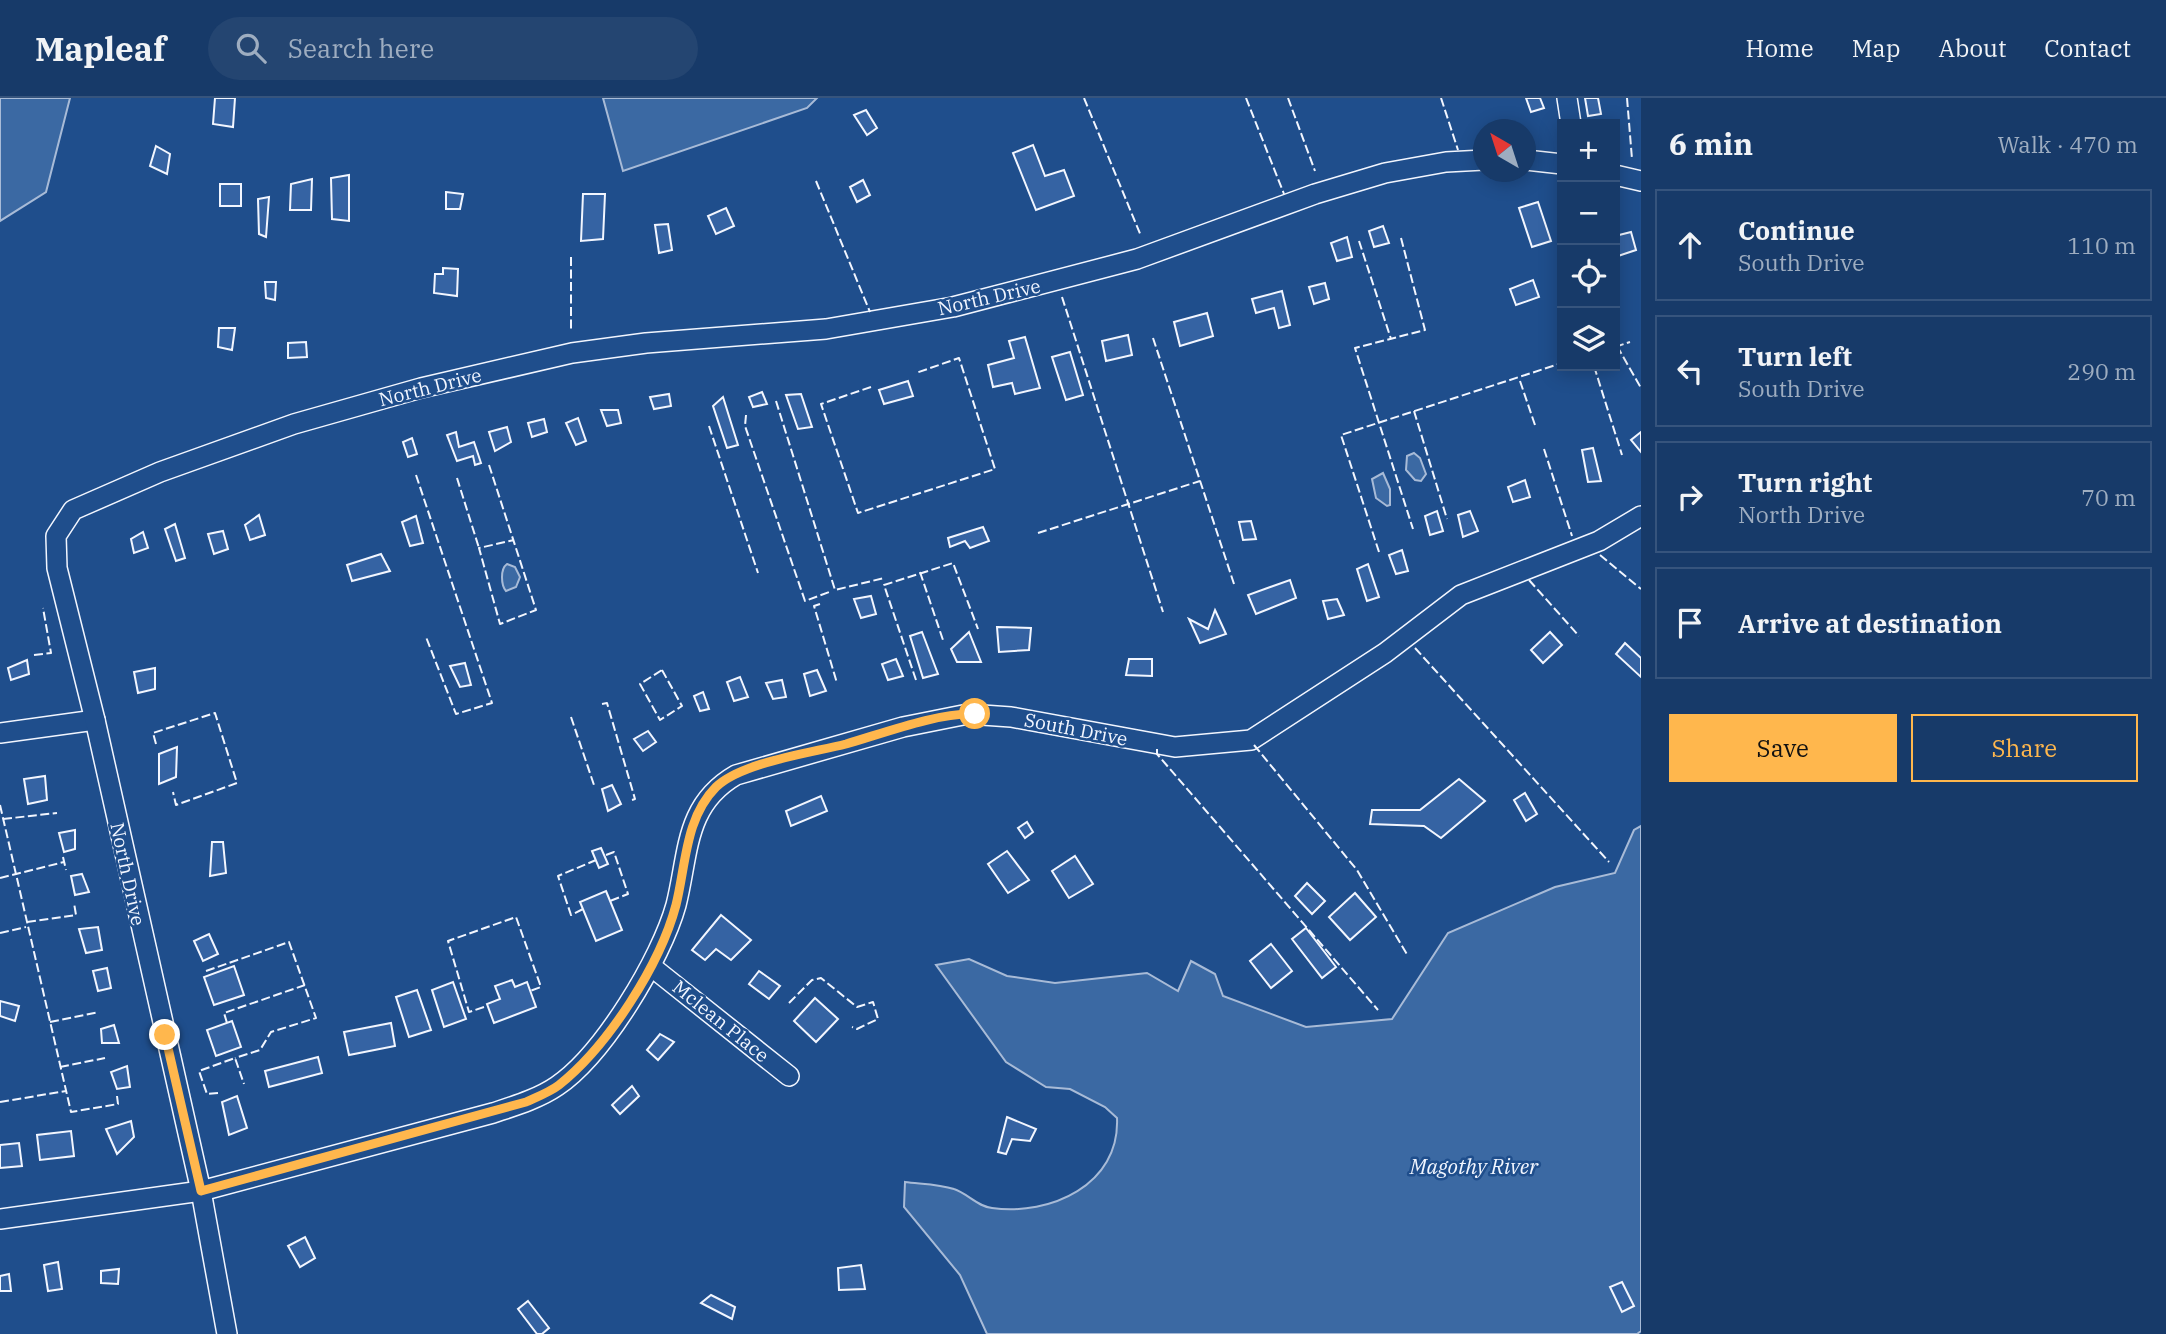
<!DOCTYPE html>
<meta charset="utf-8">
<style>
body{margin:0;font-family:"IBM Plex Serif",serif;background:#244571;color:#f1f3f6}
.controls{position:absolute;right:21px;top:21px;display:grid;overflow:hidden;border-radius:0px;box-shadow:0 4px 18px #0003}
.controls button{width:63px;height:63px;display:grid;place-items:center;padding:0;border:0;border-bottom:2px solid #36547d;background:#173a69;color:#f1f3f6;font:35px sans-serif}
.compass{position:absolute;left:1473px;top:21px;width:63px;height:63px;border-radius:50%;background:#173a69;box-shadow:0 4px 18px #0003;rotate:321deg}
.stop{position:absolute;width:21px;height:21px;margin:-16px;border:5px solid #ffb74d;border-radius:50%;background:#fff}
.stop.end{background:#ffb74d;border-color:#fff;box-shadow:0 2px 7px #0008}
.list{margin:0;padding:0;list-style:none}
h2{display:flex;justify-content:space-between;align-items:center;height:91px;margin:0;padding:0 28px;font-size:30px}
h2 small{font-size:23px;font-weight:400;color:#9eadc0}
.list li{display:grid;grid-template-columns:46px 1fr auto;gap:21px;align-items:center;box-sizing:border-box;height:112px;margin:0 14px 14px;padding:0 14px;border:2px solid #36547d;border-radius:0px}
.list b{display:block;font-size:26px;white-space:nowrap}
.list p{margin:0;font-size:23px;white-space:nowrap;color:#9eadc0}
.list em{font-size:23px;font-style:normal;color:#9eadc0}
.actions{display:flex;gap:14px;padding:21px 28px}
.actions a{flex:1;padding:16px 0;border:2px solid #ffb74d;border-radius:0px;text-align:center;font-size:24px;color:#ffb74d}
.actions .main{background:#ffb74d;color:#111}
.icon{flex:none;width:38px;height:38px;fill:none;stroke:currentColor;stroke-width:2;stroke-linecap:round;stroke-linejoin:round}
.map{position:relative;flex:none;width:1641px;height:1236px;overflow:hidden}
header{display:flex;align-items:center;gap:42px;box-sizing:border-box;height:98px;padding:0 35px;background:#173a69;border-bottom:2px solid #36547d}
header strong{font-size:33px}
nav{display:flex;gap:38px;margin-inline-start:auto;font-size:24px}
.search{width:490px;height:63px;background:#244571;display:flex;align-items:center;gap:18px;box-sizing:border-box;padding:0 24px;border-radius:38px;color:#9eadc0;font-size:26px}
main{display:flex}
aside{flex:1;background:#173a69}
.map>svg:first-child{display:block}
.water{fill:#3b69a3;stroke:#a8bbd7;stroke-width:2}
.building{fill:#3563a3;stroke:#f2f6ff;stroke-width:2}
.lines{fill:none;stroke-linecap:round;stroke-linejoin:round}
.minor-casing{stroke:#f2f6ff;stroke-width:22}
.minor{stroke:#1f4e8c;stroke-width:19}
.fence{stroke:#f2f6ff;stroke-width:2;stroke-dasharray:9 3.5;stroke-linecap:butt}
.route{stroke:#ffb74d;stroke-width:9}
.labels{text-anchor:middle;stroke-width:5;stroke-linejoin:round;paint-order:stroke}
.street-label{font-size:19px;fill:#f2f6ff;stroke:#1f4e8c}
.water-label{font-size:21px;font-style:italic;fill:#f2f6ff;stroke:#1f4e8c}
</style>
<header>
<strong>Mapleaf</strong>
<div class="search"><svg class="icon" aria-label="search" viewBox="0 0 24 24"><circle cx="10" cy="10" r="6"/><path d="M15 15l6 6"/></svg>Search here</div>
<nav><a>Home</a><a>Map</a><a>About</a><a>Contact</a></nav>
</header>
<main>
<div class="map">
<svg width="1641" height="1236" viewBox="0 0 1641 1236">
<rect width="100%" height="100%" fill="#1f4e8c"/>
<g class="water">
<path d="M0,0h70l-24,94 -46,29z"/>
<path d="M603,0h214l-10,10 -184,63z"/>
<path d="M1414,355l6,5 6,16 -5,7 -6,-1 -9,-10 1,-14z"/>
<path d="M1383,375l7,16v16l-3,1 -11,-8 -4,-19z"/>
<path d="M507,466l8,3 5,10 -4,10 -10,4c-5,-6 -6,-22 1,-27z"/>
<path d="M1641,728v505l-4,3h-650l-27,-59 -56,-68 1,-25c16,2 34,2 49,7 13,4 24,18 38,19 58,8 128,-23 125,-90l-12,-11 -35,-18 -24,-2 -40,-25 -70,-97 33,-6 38,17 48,7 92,-10 31,18 13,-30 24,13 8,22 83,31 86,-8 56,-86 107,-46 60,-14 19,-43z"/>
</g>
<g class="building">
<path d="M215,0h20l-2,29 -20,-3z"/>
<path d="M1526,0h14l4,10 -13,4z"/>
<path d="M1585,0h13l3,16 -13,2z"/>
<path d="M866,12l11,18 -10,7 -13,-20z"/>
<path d="M1033,47l12,31 19,-6 10,26 -38,14 -23,-57z"/>
<path d="M156,48l14,8 -3,20 -17,-8z"/>
<path d="M349,77v46l-17,-2 -1,-41z"/>
<path d="M312,81l-1,31h-21l1,-26z"/>
<path d="M863,82l7,15 -13,7 -7,-15z"/>
<rect x="220" y="86" width="21" height="22"/>
<path d="M446,94l17,2 -3,15h-14z"/>
<path d="M583,96h22l-2,45 -22,2z"/>
<path d="M269,99l-3,40 -7,-3 -1,-35z"/>
<path d="M1538,104l13,39 -19,6 -13,-39z"/>
<path d="M726,110l8,18 -18,8 -8,-18z"/>
<path d="M668,126l4,26 -13,3 -4,-28z"/>
<path d="M1383,128l6,17 -15,4 -5,-16z"/>
<path d="M1631,134l5,18 -21,7v-21z"/>
<path d="M1347,139l5,20 -15,4 -6,-18z"/>
<path d="M443,170l15,1 -1,27 -23,-3 1,-19h8z"/>
<path d="M1533,182l6,17 -23,8 -6,-16z"/>
<path d="M265,184h11l-1,18 -9,-2z"/>
<path d="M1325,185l4,16 -15,5 -5,-17z"/>
<path d="M1282,193l8,34 -11,3 -5,-20 -18,5 -4,-14z"/>
<path d="M1207,215l6,23 -33,10 -6,-24z"/>
<path d="M219,230h16l-3,22 -14,-3z"/>
<path d="M1128,237l4,20 -26,6 -4,-20z"/>
<path d="M1025,239l15,51 -25,6 -3,-11 -19,4 -5,-22 26,-7 -5,-17z"/>
<path d="M306,244l1,15 -19,1v-15z"/>
<path d="M1070,254l13,43 -17,5 -14,-43z"/>
<path d="M908,283l5,15 -29,8 -5,-14z"/>
<path d="M762,294l5,12 -14,3 -4,-10z"/>
<path d="M669,296l2,12 -17,3 -4,-12z"/>
<path d="M801,296l11,33 -14,2 -12,-34z"/>
<path d="M723,299l15,48 -11,3 -14,-42z"/>
<path d="M601,312h17l3,13 -14,3z"/>
<path d="M578,320l8,23 -10,4 -10,-22z"/>
<path d="M544,321l3,13 -15,5 -4,-14z"/>
<path d="M507,329l4,15 -16,9 -6,-19z"/>
<path d="M456,334l3,15 15,-5 7,21 -6,2 -2,-9 -16,5 -10,-26z"/>
<path d="M1641,334v20l-10,-12z"/>
<path d="M412,340l5,16 -9,3 -5,-15z"/>
<path d="M1593,350l8,33 -13,1 -6,-32z"/>
<path d="M1525,382l5,17 -17,5 -5,-15z"/>
<path d="M1437,413l6,20 -13,4 -5,-19z"/>
<path d="M1470,413l8,20 -15,6 -5,-22z"/>
<path d="M259,417l6,20 -15,5 -5,-15z"/>
<path d="M416,418l7,27 -13,3 -8,-24z"/>
<path d="M1251,423l5,18 -13,1 -4,-18z"/>
<path d="M175,426l10,34 -9,3 -11,-32z"/>
<path d="M983,429l6,14 -19,7 -5,-7 -15,6 -2,-9z"/>
<path d="M223,433l5,18 -14,5 -6,-20z"/>
<path d="M143,434l5,16 -14,5 -3,-14z"/>
<path d="M1402,452l6,21 -12,3 -7,-19z"/>
<path d="M381,456l9,17 -38,10 -5,-16z"/>
<path d="M1368,466l11,33 -12,4 -10,-32z"/>
<path d="M1290,482l6,18 -40,16 -8,-19z"/>
<path d="M871,498l5,18 -15,4 -7,-19z"/>
<path d="M1337,501l7,16 -16,4 -5,-18z"/>
<path d="M1215,512l11,24 -26,9 -11,-24 19,10z"/>
<path d="M997,529l34,1 -2,22 -30,2z"/>
<path d="M922,534l16,42 -15,4 -13,-42z"/>
<path d="M969,534l12,30h-24l-6,-13z"/>
<path d="M1550,534l12,13 -19,18 -12,-13z"/>
<path d="M1625,545l16,15v19l-25,-23z"/>
<path d="M896,561l7,17 -15,4 -6,-16z"/>
<path d="M1129,561h23v17l-26,-1z"/>
<path d="M27,562l2,14 -18,6 -3,-12z"/>
<path d="M465,565l6,22 -11,2 -10,-21z"/>
<path d="M155,570v21l-17,4 -4,-21z"/>
<path d="M817,572l9,21 -16,5 -6,-22z"/>
<path d="M740,579l8,20 -14,4 -7,-19z"/>
<path d="M782,582l4,17 -13,2 -7,-16z"/>
<path d="M703,594l6,17 -9,2 -6,-15z"/>
<path d="M648,633l8,11 -13,9 -9,-12z"/>
<path d="M177,649l-1,30 -17,7v-30z"/>
<path d="M45,678l2,24 -19,4 -4,-25z"/>
<path d="M1459,681l26,22 -44,37 -17,-12 -54,-2 2,-14h48z"/>
<path d="M612,687l9,19 -13,7 -6,-22z"/>
<path d="M1525,695l12,21 -11,7 -12,-21z"/>
<path d="M821,698l6,15 -36,15 -5,-15z"/>
<path d="M1027,724l6,10 -8,6 -7,-10z"/>
<path d="M75,732v19l-11,3 -5,-19z"/>
<path d="M212,744h11l3,31 -16,3z"/>
<path d="M601,750l7,16 -9,4 -7,-17z"/>
<path d="M1007,753l22,29 -21,13 -20,-29z"/>
<path d="M1075,758l18,28 -24,14 -17,-27z"/>
<path d="M82,776l7,18 -14,3 -4,-19z"/>
<path d="M1307,785l18,18 -13,13 -17,-18z"/>
<path d="M606,793l16,39 -26,11 -16,-39z"/>
<path d="M1355,795l21,24 -26,23 -21,-23z"/>
<path d="M721,817l30,25 -20,20 -15,-11 -11,11 -13,-10z"/>
<path d="M98,829l4,23 -16,3 -7,-24z"/>
<path d="M1306,830l30,39 -14,11 -30,-39z"/>
<path d="M209,836l9,20 -15,7 -9,-20z"/>
<path d="M1271,846l21,27 -21,17 -21,-27z"/>
<path d="M234,868l10,29 -30,10 -10,-28z"/>
<path d="M107,870l4,20 -13,3 -5,-20z"/>
<path d="M759,873l21,15 -11,13 -20,-15z"/>
<path d="M512,882l3,7 12,-5 9,25 -42,16 -7,-19 13,-5 -5,-13z"/>
<path d="M453,884l13,37 -22,8 -12,-37z"/>
<path d="M417,892l14,40 -22,7 -13,-40z"/>
<path d="M815,900l23,21 -22,23 -22,-21z"/>
<path d="M0,903l19,5 -4,15 -15,-5z"/>
<path d="M232,923l9,26 -25,9 -9,-26z"/>
<path d="M391,925l4,23 -46,9 -5,-23z"/>
<path d="M114,927l5,18h-17l-1,-14z"/>
<path d="M660,936l14,8 -16,18 -11,-10z"/>
<path d="M318,959l4,16 -53,14 -4,-16z"/>
<path d="M127,968l3,21 -13,2 -6,-17z"/>
<path d="M632,988l7,10 -19,18 -8,-9z"/>
<path d="M237,998l10,32 -18,7 -7,-33z"/>
<path d="M1007,1019l29,12 -6,12 -18,-2 -6,15 -8,-2z"/>
<path d="M131,1023l3,16 -17,17 -11,-25z"/>
<path d="M71,1033l3,25 -34,4 -3,-25z"/>
<path d="M19,1045l3,23 -22,2v-23z"/>
<path d="M305,1139l10,21 -15,9 -12,-21z"/>
<path d="M58,1164l4,27 -14,2 -4,-26z"/>
<path d="M861,1167l4,24 -26,1 -1,-22z"/>
<path d="M119,1171l-1,15 -17,-1v-12z"/>
<path d="M9,1176l2,17h-11v-15z"/>
<path d="M1622,1184l12,24 -12,6 -12,-25z"/>
<path d="M711,1197l24,12 -3,12 -31,-16z"/>
<path d="M528,1203l21,27 -7,6h-5l-19,-25z"/>
</g>
<g class="lines">
<defs>
<g id="minor">
<path d="M1567,0l4,26"/>
<path d="M1526,62l36,4"/>
<path d="M1615,77l26,6"/>
<path d="M0,635l95,-13"/>
<path d="M652,869l137,109"/>
<path d="M0,1121l201,-28 292,-78c21,-7 45,-14 64,-27 46,-31 104,-127 119,-181 13,-51 8,-100 60,-130l167,-48 65,-13 43,3 164,30 76,-7 134,-87 76,-58 138,-54 42,-25"/>
<path d="M227,1236l-26,-143 -106,-471 -38,-152 -1,-32 17,-26 87,-38 134,-48 127,-36 151,-35 74,-10 180,-14 127,-22 184,-48 178,-65 70,-21 61,-11 38,-2"/>
</g>
</defs>
<use href="#minor" class="minor-casing"/>
<use href="#minor" class="minor"/>
<g class="fence">
<path d="M1084,0l57,138"/>
<path d="M1246,0l38,96"/>
<path d="M1288,0l27,73"/>
<path d="M1441,0l17,52"/>
<path d="M1627,0l5,61"/>
<path d="M816,83l54,131"/>
<path d="M1401,140l24,92 -70,18 58,181"/>
<path d="M1359,143l32,98"/>
<path d="M571,159v75"/>
<path d="M1062,199l101,315"/>
<path d="M1153,240l82,249"/>
<path d="M1617,248l24,42"/>
<path d="M1615,249l15,-5"/>
<path d="M1594,268l28,89"/>
<path d="M1520,283l16,47"/>
<path d="M871,289l-50,17 37,109 137,-44 -36,-111 -43,15"/>
<path d="M776,303l59,189 49,-12"/>
<path d="M1414,313l33,108"/>
<path d="M746,317l-1,11 60,175 27,-10"/>
<path d="M709,328l49,147"/>
<path d="M1544,351l28,87"/>
<path d="M489,367l47,145 -36,14 -21,-76 35,-8"/>
<path d="M416,377l76,228 -36,11 -30,-77"/>
<path d="M457,380l22,70"/>
<path d="M1038,435l162,-52"/>
<path d="M1379,454l-38,-117 221,-72"/>
<path d="M1600,457l41,34"/>
<path d="M920,474l24,71"/>
<path d="M1529,482l50,56"/>
<path d="M820,506l-6,2 23,77"/>
<path d="M1415,550l194,214"/>
<path d="M34,557l17,-2 -8,-45"/>
<path d="M662,572l20,36 -22,14 -20,-36z"/>
<path d="M916,582l-32,-95 69,-22 25,66"/>
<path d="M602,606l5,-1 28,96 -3,1"/>
<path d="M571,619l23,68"/>
<path d="M156,646l-3,-11 62,-20 22,70 -61,22 -3,-13"/>
<path d="M1254,647l103,125 51,86"/>
<path d="M1157,651v5l221,256"/>
<path d="M0,707l71,307 47,-8 -1,-8"/>
<path d="M3,721l54,-6"/>
<path d="M606,757l8,-3 14,42 -18,7"/>
<path d="M63,759l3,13"/>
<path d="M0,780l64,-16"/>
<path d="M583,811l-12,6 -13,-39 38,-16"/>
<path d="M27,824l49,-7 -2,-12"/>
<path d="M0,835l26,-6"/>
<path d="M206,873l83,-29 27,76 -45,14 -11,18 -25,8"/>
<path d="M789,905l23,-23 9,-2 36,29 16,-5 5,17 -21,10 -5,-2"/>
<path d="M484,909l-15,5 -21,-71 68,-24 25,70 -11,4"/>
<path d="M50,924l49,-10"/>
<path d="M227,925l-3,-10 81,-28"/>
<path d="M60,969l45,-9"/>
<path d="M218,995l-11,1 -8,-23 36,-13 9,26"/>
<path d="M0,1004l66,-11"/>
</g>
</g>
<g class="lines">
<path class="route" d="M165,937l36,156 325,-89c11,-5 24,-10 33,-17 49,-39 101,-120 117,-180 10,-40 9,-87 40,-118 26,-25 95,-34 130,-43 35,-10 93,-32 129,-30"/>
</g>
<g class="labels">
<g class="street-label">
<text transform="translate(989 199) rotate(-13)" y="7">North Drive</text>
<text transform="translate(430 289) rotate(-14)" y="7">North Drive</text>
<text transform="translate(1076 631) rotate(11)" y="7">South Drive</text>
<text transform="translate(128 776) rotate(78)" y="7">North Drive</text>
<text transform="translate(721 923) rotate(39)" y="7">Mclean Place</text>
</g>
<g class="water-label">
<text x="1474" y="1076">Magothy River</text>
</g>
</g>
</svg>
<div class="controls">
<button>+</button>
<button>−</button>
<button><svg class="icon" aria-label="locate" viewBox="0 0 24 24"><circle cx="12" cy="12" r="6"/><path d="M12 2v4M12 18v4M2 12h4M18 12h4"/></svg></button>
<button><svg class="icon" aria-label="layers" viewBox="0 0 24 24"><path d="M12 4l9 5-9 5-9-5zM3 14l9 5 9-5"/></svg></button>
</div>
<svg class="compass" viewBox="-18 -18 36 36"><path d="M0-13l5 13h-10z" fill="#e53935"/><path d="M0 13l5-13h-10z" fill="#9eadc0"/></svg>
<div class="stop" style="left:975px;top:616px"></div>
<div class="stop end" style="left:165px;top:937px"></div>
</div>
<aside>
<h2>6 min<small>Walk · 470 m</small></h2>
<ul class="list">
<li><svg class="icon" aria-label="ahead" viewBox="0 0 24 24"><path d="M12 20V5M6 11l6-6 6 6"/></svg><div><b>Continue</b><p>South Drive</p></div><em>110 m</em></li>
<li><svg class="icon" aria-label="left" viewBox="0 0 24 24"><path d="M17 20v-9H6M10 6l-5 5 5 5"/></svg><div><b>Turn left</b><p>South Drive</p></div><em>290 m</em></li>
<li><svg class="icon" aria-label="right" viewBox="0 0 24 24"><path d="M7 20v-9h11M14 6l5 5-5 5"/></svg><div><b>Turn right</b><p>North Drive</p></div><em>70 m</em></li>
<li><svg class="icon" aria-label="arrive" viewBox="0 0 24 24"><path d="M6 21V4h12l-3 4 3 4H6"/></svg><div><b>Arrive at destination</b></div></li>
</ul>
<div class="actions"><a class="main">Save</a><a>Share</a></div>
</aside>
</main>
